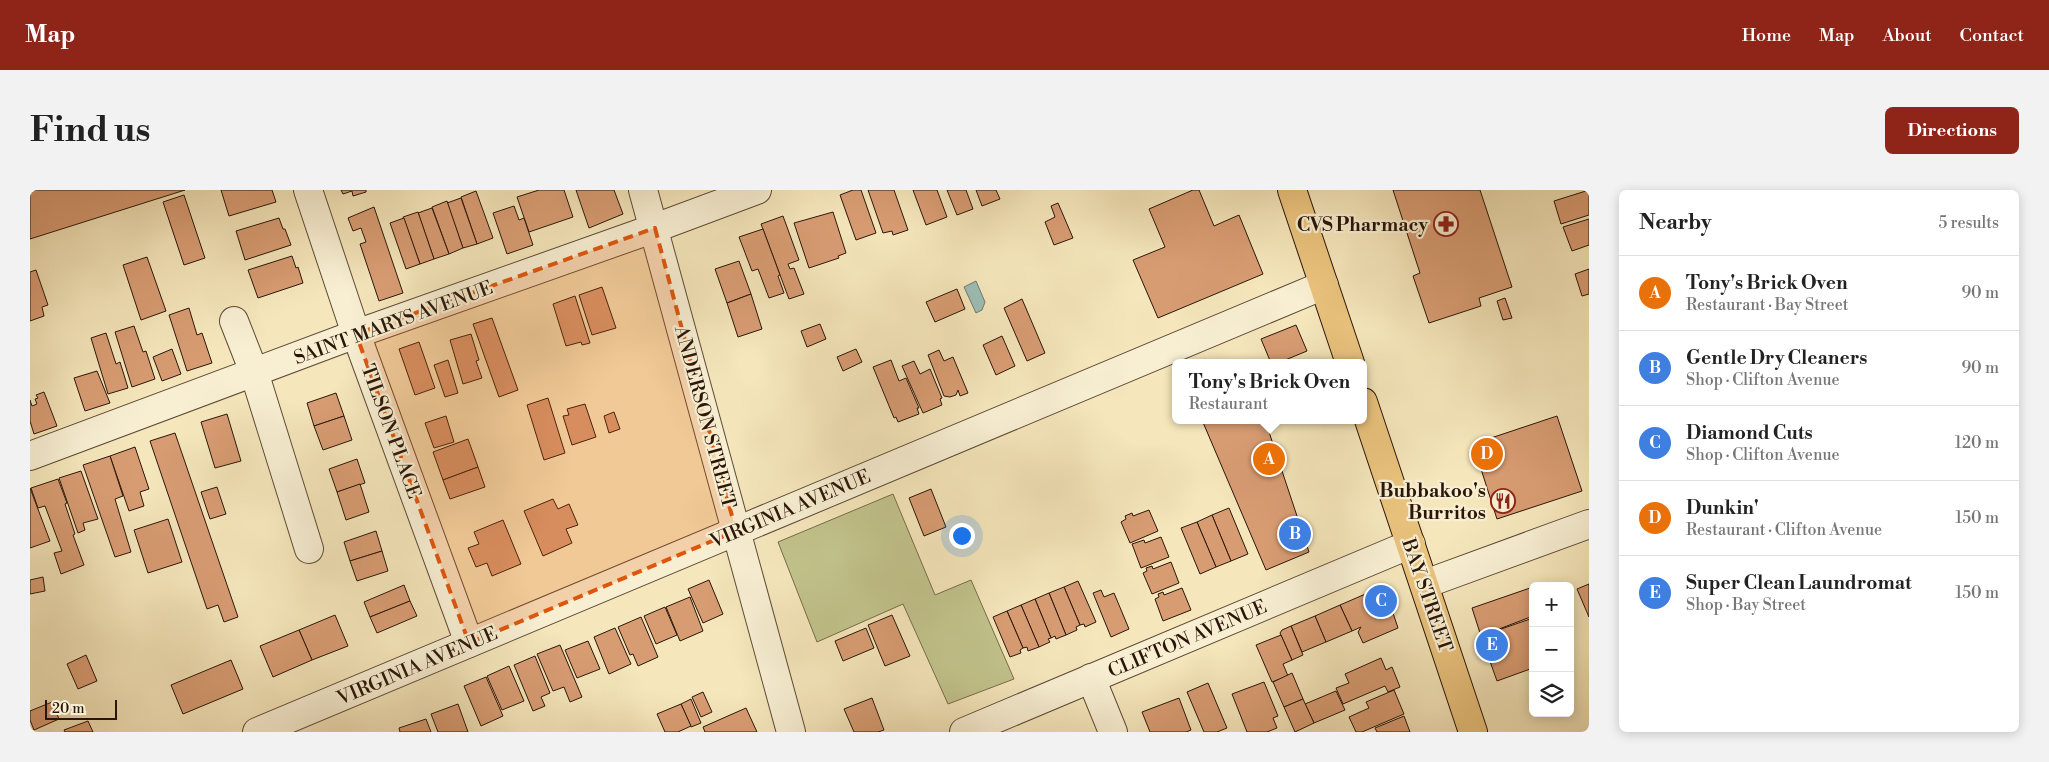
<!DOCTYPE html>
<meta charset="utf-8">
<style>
body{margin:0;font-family:"Libre Bodoni",serif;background:#f2f2f2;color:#222}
.controls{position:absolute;right:15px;bottom:15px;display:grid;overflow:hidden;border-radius:8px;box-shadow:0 2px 12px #0003}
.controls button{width:45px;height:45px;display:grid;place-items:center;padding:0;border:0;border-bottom:1px solid #e0e0e0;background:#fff;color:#222;font:25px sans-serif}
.scale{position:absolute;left:15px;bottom:12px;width:72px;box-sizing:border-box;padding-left:5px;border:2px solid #2a1609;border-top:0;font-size:14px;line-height:18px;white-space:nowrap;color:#2a1609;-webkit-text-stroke:4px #f8efd3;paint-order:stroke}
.you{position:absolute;left:931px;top:345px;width:18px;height:18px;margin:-12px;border:4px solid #fff;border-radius:50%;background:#1a73e8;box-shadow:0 0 0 8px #1a73e833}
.badge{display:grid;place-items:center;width:32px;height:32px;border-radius:50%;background:#8f2418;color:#fff;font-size:16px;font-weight:700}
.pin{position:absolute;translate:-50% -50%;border:2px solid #fff;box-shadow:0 1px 5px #0006}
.popup{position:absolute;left:1142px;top:169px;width:195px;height:65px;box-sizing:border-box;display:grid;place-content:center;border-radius:8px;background:#fff;filter:drop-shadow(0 1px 4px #0005);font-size:16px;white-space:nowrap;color:#767676}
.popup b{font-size:19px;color:#222}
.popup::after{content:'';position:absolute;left:50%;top:100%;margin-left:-10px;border:10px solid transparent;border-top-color:#fff}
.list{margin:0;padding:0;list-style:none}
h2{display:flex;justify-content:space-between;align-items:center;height:65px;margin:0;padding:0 20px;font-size:21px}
h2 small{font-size:16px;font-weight:400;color:#767676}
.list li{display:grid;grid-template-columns:32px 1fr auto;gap:15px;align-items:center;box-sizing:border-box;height:75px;padding:0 20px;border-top:1px solid #e0e0e0}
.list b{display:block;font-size:19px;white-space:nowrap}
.list p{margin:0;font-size:16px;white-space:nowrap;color:#767676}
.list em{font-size:16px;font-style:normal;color:#767676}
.icon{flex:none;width:28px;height:28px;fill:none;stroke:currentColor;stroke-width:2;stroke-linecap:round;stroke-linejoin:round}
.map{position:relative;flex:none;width:1559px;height:542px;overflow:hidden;border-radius:8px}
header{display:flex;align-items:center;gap:30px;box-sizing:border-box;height:70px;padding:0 25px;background:#8f2418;color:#fff}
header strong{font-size:24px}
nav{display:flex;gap:28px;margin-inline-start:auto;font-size:18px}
.intro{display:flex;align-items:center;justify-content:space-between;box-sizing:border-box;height:120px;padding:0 30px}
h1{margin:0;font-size:35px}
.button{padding:12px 22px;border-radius:8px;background:#8f2418;color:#fff;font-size:18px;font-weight:700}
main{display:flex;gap:30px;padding:0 30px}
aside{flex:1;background:#fff;border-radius:8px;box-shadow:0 2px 12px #0003}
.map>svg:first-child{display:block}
.green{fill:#c2c38c;stroke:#766c4a}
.water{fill:#9dbeb6;stroke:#6f7b71}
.building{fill:#d89c73;stroke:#2a1609}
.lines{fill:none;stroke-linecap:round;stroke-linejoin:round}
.minor-casing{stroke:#5d4a36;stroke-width:30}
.major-casing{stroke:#2a1609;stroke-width:30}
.minor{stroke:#f8efd3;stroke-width:28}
.major{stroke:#eac37e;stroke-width:28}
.marked{fill:#de560c;fill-opacity:0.2;stroke:#de560c;stroke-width:4;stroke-dasharray:10 6;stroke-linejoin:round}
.labels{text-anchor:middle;stroke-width:4.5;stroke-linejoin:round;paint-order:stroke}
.poi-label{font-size:19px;font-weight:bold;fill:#2a1609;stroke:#f8efd3;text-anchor:end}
.street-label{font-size:19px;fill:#2a1609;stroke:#f8efd3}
</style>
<header>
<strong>Map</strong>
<nav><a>Home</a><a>Map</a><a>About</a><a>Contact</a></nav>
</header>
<div class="intro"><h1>Find us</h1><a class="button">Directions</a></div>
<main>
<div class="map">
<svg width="1559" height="542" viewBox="0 0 1559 542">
<rect width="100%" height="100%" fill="#f5e6bb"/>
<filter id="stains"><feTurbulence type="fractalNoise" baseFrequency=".004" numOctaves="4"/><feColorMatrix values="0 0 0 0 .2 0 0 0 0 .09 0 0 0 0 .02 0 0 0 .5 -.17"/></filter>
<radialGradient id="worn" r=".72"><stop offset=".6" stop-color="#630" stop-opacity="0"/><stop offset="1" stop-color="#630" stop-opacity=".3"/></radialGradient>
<path class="green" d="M863,304l42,101 36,-15 43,99 -66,25 -45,-100 -86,38 -39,-100z"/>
<path class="water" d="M946,91l9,21 -3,8 -6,3 -12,-26z"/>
<g class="building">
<path d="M0,0h155l-155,49z"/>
<path d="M191,0h51l4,12 -47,14z"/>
<path d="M311,0h25v2l-13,4 -1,-5 -9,3z"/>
<path d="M509,0h25l9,27 -44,15 -12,-35z"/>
<path d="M546,0h38l9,24 -34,14z"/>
<path d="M823,0h8l15,43 -20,7 -16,-45z"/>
<path d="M838,0h26l14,40 -15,5 -1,-4 -9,2z"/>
<path d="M883,0h24l10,27 -21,8z"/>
<path d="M917,0h19l7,19 -16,6z"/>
<path d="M946,0h20l4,9 -18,7z"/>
<path d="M1163,0h6l15,36 25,-11 24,59 -105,44 -25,-58 32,-13 -16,-38z"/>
<path d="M1363,0h87l32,97 -33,11 2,8 -52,17 -16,-47 7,-3z"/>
<path d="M1559,0v25l-28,9 -7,-23z"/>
<path d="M446,1l17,47 -16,6 -16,-47z"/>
<path d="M154,5l21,63 -21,7 -21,-63z"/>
<path d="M431,8l16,46 -14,4 -16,-45z"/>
<path d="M417,11l16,47 -14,6 -17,-47z"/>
<path d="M1028,13l15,35 -19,7 -9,-23 10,-5 -4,-11z"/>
<path d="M484,16l5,14 5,-2 9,27 -26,9 -14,-41z"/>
<path d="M344,17l29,86 -24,8 -19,-57 6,-2 -5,-14 -8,3 -5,-13z"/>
<path d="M402,18l17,46 -15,5 -16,-46z"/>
<path d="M388,22l16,47 -14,5 -17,-47z"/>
<path d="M803,22l13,41 -8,3 1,2 -30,10 -15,-45z"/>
<path d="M753,26l16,44 -11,4 2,5 4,-1 10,26 -15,5 -28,-75z"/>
<path d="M249,28l4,11h2l6,16 -46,15 -9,-29z"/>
<path d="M374,28l16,46 -14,5 -16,-46z"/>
<path d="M1559,29v26l-17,6 -9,-24z"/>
<path d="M733,39l17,46 -2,1 6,17 -15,5 -11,-29 -6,2 -13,-34z"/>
<path d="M262,66l4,12 2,-1 5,16 -45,15 -10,-28z"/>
<path d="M117,67l19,54 -25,9 -18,-55z"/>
<path d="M709,71l12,33 -24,9 -12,-34z"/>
<path d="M1559,79v25l-7,2 -7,-22z"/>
<path d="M6,80l12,35 -6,2 2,9 -14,5v-49z"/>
<path d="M572,97l14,41 -24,7 -13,-40z"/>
<path d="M927,99l8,20 -30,13 -9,-20z"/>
<path d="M721,104l11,35 -24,8 -11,-34z"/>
<path d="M545,106l15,47 -8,2 -1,-3 -15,4 -13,-42z"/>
<path d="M1475,108l7,20 -9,2 -6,-19z"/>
<path d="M992,109l23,54 -18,8 -23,-53z"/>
<path d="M159,118l8,27 5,-2 10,30 -25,8 -18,-56z"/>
<path d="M462,128l26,72 -19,7 -26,-73z"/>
<path d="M790,134l6,15 -19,8 -6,-16z"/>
<path d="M1266,135l11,26 -29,12h-7l-10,-24z"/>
<path d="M104,136l9,26 3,-1 9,28 -23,8 -17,-55z"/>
<path d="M76,143l10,31 4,-2 8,26 -20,6 -17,-56z"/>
<path d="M441,144l8,26 -3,1 6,17 -19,6 -13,-44z"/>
<path d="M972,146l13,30 -19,9 -13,-30z"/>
<path d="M389,152l16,46 -20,7 -16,-46z"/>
<path d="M142,159l9,25 -19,7 -9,-24z"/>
<path d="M826,159l6,13 -19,9 -6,-14z"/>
<path d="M909,160l5,11 9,-4 15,36 -8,3 -2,-6 -2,5 -6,2 -6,-1 -16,-41z"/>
<path d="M418,170l10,33 -13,4 -11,-32z"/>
<path d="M861,170l8,21 7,-3 13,30h-2l2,6 -21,8 -2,-5 -2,1 -21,-51z"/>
<path d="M884,171l6,13 10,-5 12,29 -2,1 2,6 -19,8 -21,-47z"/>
<path d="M67,181l13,32 -25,8 -11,-33z"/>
<path d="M14,202l13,34 -23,8 -4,-13v-21l2,6 5,-2 -2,-5 3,-1 -2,-3z"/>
<path d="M306,203l8,23 -30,10 -7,-23z"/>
<path d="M518,208l17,55 -21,7 -17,-55z"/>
<path d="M555,214l11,33 -24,8 -9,-29 6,-1 -2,-6z"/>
<path d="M584,222l6,17 -11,4 -5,-17z"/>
<path d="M197,224l14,47 -26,7 -14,-46z"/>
<path d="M314,226l8,24 -29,10 -9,-24z"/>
<path d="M416,226l8,26 -20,6 -9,-25z"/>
<path d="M1527,226l25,75 -85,28 -24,-75z"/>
<path d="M1172,230h63l44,132 -43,18z"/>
<path d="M145,243l63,184 -14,5 -6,-17 -11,4 -57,-168z"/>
<path d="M438,249l10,28 -35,13 -10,-28z"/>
<path d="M105,257l14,42 -9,3 4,14 -15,5 -19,-55z"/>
<path d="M80,266l13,40 -8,3 16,53 -16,5 -32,-92z"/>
<path d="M327,269l8,24 -28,9 -8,-23z"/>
<path d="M448,277l7,20 -35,12 -7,-19z"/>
<path d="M51,281l17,48 -15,4 2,7 -7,3 -19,-55z"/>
<path d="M28,289l9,24 -2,1 10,30 -2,1 11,30 -23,9 -7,-21 8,-2 -17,-45 -7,2 -7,-20z"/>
<path d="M330,294l9,28 -23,8 -9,-28z"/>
<path d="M187,297l9,27 -16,5 -9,-27z"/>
<path d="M0,298l20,53 -20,7z"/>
<path d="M901,299l15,38 -22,9 -15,-38z"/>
<path d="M523,309l5,10 11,-5 9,21 -12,4 6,14 -29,13 -19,-45z"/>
<path d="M1199,318l19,46 -17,7 -19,-46z"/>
<path d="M1119,320l9,21 -28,12 -9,-21 5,-3 -1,-3 7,-3 1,3z"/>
<path d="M1182,325l19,46 -15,6 -19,-45z"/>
<path d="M138,329l14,43 -34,11 -14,-43z"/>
<path d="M473,330l18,44 -29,12 -5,-13 -11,4 -8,-19 11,-4 -5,-12z"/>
<path d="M1167,332l19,45 -16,7 -19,-46z"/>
<path d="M346,341l6,20 -32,10 -6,-19z"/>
<path d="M1131,347l8,20 -28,11 -9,-24 12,-4 1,3z"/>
<path d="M352,361l6,20 -31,10 -7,-20z"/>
<path d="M1141,372l8,21 -27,11 -9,-21 4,-2 -1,-3 6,-2 1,3z"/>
<path d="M13,387l2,14 -15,3v-14z"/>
<path d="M679,390l14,34 -20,9 -15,-34z"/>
<path d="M1048,391l18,41 -11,5 -1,-3 -4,1 -16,-38z"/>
<path d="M1559,394v33l-12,-28z"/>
<path d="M374,395l6,16 -40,16 -6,-15z"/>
<path d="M1354,396l14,42 -35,15 -5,-11 3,-5 -9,4 -12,-26z"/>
<path d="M1034,397l16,38 -4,2 1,3 -11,5 -17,-42z"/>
<path d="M1503,397v29l-52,20 -9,-28z"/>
<path d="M1152,398l9,22 -28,11 -8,-22 4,-2 -1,-3 5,-2 1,3z"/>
<path d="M1071,400l3,7 10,-4 15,36 -18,8 -18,-44z"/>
<path d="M1019,403l17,42 -10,4 -1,-3 -4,2 -16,-39z"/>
<path d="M660,407l13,34 -23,10 -14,-34z"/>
<path d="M1005,409l16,39 -3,1 2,3 -11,5 -18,-42z"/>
<path d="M380,411l7,15 -40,17 -7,-16z"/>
<path d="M991,415l18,42 -11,4 -1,-4 -4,1 -16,-37z"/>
<path d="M1310,415l12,26 -26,11 -11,-26z"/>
<path d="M635,417l12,28 -21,9 -12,-28z"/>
<path d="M977,421l16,37 -3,2 1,3 -11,4 -17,-40z"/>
<path d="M305,425l13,31 -36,14 -13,-30z"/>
<path d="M862,425l18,41 -25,10 -17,-41z"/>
<path d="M1285,426l11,26 -24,10 -11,-26z"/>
<path d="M611,427l17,40 -20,9 -5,-12 -3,1 -12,-28z"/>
<path d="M1503,428v50l-36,13 -16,-45z"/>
<path d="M1261,436l12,29 -11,5 -12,-27 2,-3z"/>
<path d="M585,438l16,36 -22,10 -15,-37z"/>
<path d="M836,438l8,20 -31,13 -8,-20z"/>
<path d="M269,440l13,30 -39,17 -13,-31z"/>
<path d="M1251,445l11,25 -9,4 5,12 -16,6 -16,-37z"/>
<path d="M558,451l12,28 -23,9 -12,-28z"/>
<path d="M530,455l22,52 -12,5 -6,-15 -11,4 -16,-37z"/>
<path d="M56,465l11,26 -19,8 -11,-25z"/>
<path d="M505,466l15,37 -9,4 4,9 -12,5 -19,-46z"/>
<path d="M1351,468l5,12 6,-3 8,20 -12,5 -3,-6 -42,18 -7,-16 13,-5 -4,-9z"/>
<path d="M201,470l12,29 -60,25 -12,-29z"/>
<path d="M479,476l15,35 -22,9 -15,-34z"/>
<path d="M1262,483l11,26 -19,8 -11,-25z"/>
<path d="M456,487l17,39 -22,10 -17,-40z"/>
<path d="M1234,492l14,34 -5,2 4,10 -10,4h-20l-15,-38z"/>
<path d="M1178,493l19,45 -10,4h-13l-17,-40z"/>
<path d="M1364,500l10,24 -42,18h-6l-7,-15 20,-9 -3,-6z"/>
<path d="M1306,501l9,19 -31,13 -9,-19z"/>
<path d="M673,502l9,20 -11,5 -9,-20z"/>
<path d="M842,508l12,32 -6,2h-24l-10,-23z"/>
<path d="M1149,508l12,32 -5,2h-36l-8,-20z"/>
<path d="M661,509l10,24 -10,4 -10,-23z"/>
<path d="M1273,509l11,24 -19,9 -11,-25z"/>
<path d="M22,512l7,17 -25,11 -4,-10v-9z"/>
<path d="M428,514l10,28h-30l-7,-18z"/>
<path d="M651,514l10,22 -13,6h-13l-8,-18z"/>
<path d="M716,518l11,24h-52l-2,-5z"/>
<path d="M1374,526l6,16h-33l-2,-4z"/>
<path d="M396,529l5,13h-31l-1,-4z"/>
<path d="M58,531l5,11h-28l-1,-2z"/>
</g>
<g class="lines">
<defs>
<g id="minor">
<path d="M278,0l48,144 113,309"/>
<path d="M613,0l148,542"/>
<path d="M204,131l20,51 55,177"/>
<path d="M0,266l326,-122 299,-106 102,-38"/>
<path d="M1395,394l164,-60"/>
<path d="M1061,488l22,54"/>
<path d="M227,542l1067,-447"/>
<path d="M934,542l447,-188"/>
</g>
<g id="major">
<path d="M1262,0l58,173"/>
<path d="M1333,212l110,330"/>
</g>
</defs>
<use href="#minor" class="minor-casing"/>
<use href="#major" class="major-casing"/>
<use href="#minor" class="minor"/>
<use href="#major" class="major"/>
</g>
<path class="marked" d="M625,38l81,303 -267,112 -113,-309z"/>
<defs>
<symbol id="pharmacy-ring" viewBox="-11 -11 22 22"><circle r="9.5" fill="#f8efd3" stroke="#8f2418" stroke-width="1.5"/><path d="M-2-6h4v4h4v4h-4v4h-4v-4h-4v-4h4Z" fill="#8f2418"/></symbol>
<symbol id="restaurant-ring" viewBox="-11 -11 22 22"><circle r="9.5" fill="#f8efd3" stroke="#8f2418" stroke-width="1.5"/><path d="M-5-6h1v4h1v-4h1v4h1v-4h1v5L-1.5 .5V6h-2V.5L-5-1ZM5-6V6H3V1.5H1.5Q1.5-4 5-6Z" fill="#8f2418"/></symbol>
</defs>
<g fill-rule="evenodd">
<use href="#pharmacy-ring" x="1402" y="20" width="28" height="28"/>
<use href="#restaurant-ring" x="1459" y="297" width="28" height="28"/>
</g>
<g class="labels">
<g class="poi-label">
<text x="1398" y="41">CVS Pharmacy</text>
<text x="1456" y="307">Bubbakoo's<tspan x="1456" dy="22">Burritos</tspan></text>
</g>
<g class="street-label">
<text transform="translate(363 132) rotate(-20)" y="7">SAINT MARYS AVENUE</text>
<text transform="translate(676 227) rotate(75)" y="7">ANDERSON STREET</text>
<text transform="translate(362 241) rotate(70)" y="7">TILSON PLACE</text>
<text transform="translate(760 318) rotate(-23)" y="7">VIRGINIA AVENUE</text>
<text transform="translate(1398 405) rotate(71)" y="7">BAY STREET</text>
<text transform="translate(1157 448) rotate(-23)" y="7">CLIFTON AVENUE</text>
<text transform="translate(387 475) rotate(-23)" y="7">VIRGINIA AVENUE</text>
</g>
</g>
<rect width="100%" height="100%" filter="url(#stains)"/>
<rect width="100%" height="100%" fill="url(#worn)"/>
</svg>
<div class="controls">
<button>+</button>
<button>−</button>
<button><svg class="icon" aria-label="layers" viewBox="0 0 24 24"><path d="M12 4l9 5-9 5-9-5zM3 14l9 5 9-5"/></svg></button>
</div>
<div class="scale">20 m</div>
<div class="you"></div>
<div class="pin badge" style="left:1239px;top:269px;background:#e8710a">A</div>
<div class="popup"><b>Tony's Brick Oven</b>Restaurant</div>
<div class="pin badge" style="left:1265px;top:344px;background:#3f7fe0">B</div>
<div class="pin badge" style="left:1351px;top:411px;background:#3f7fe0">C</div>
<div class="pin badge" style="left:1457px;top:264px;background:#e8710a">D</div>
<div class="pin badge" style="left:1462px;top:455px;background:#3f7fe0">E</div>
</div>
<aside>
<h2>Nearby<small>5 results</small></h2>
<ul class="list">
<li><span class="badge" style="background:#e8710a">A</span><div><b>Tony's Brick Oven</b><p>Restaurant · Bay Street</p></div><em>90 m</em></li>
<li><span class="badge" style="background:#3f7fe0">B</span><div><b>Gentle Dry Cleaners</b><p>Shop · Clifton Avenue</p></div><em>90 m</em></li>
<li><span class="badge" style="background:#3f7fe0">C</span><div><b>Diamond Cuts</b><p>Shop · Clifton Avenue</p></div><em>120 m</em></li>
<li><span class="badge" style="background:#e8710a">D</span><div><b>Dunkin'</b><p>Restaurant · Clifton Avenue</p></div><em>150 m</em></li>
<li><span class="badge" style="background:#3f7fe0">E</span><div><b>Super Clean Laundromat</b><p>Shop · Bay Street</p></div><em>150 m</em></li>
</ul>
</aside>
</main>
